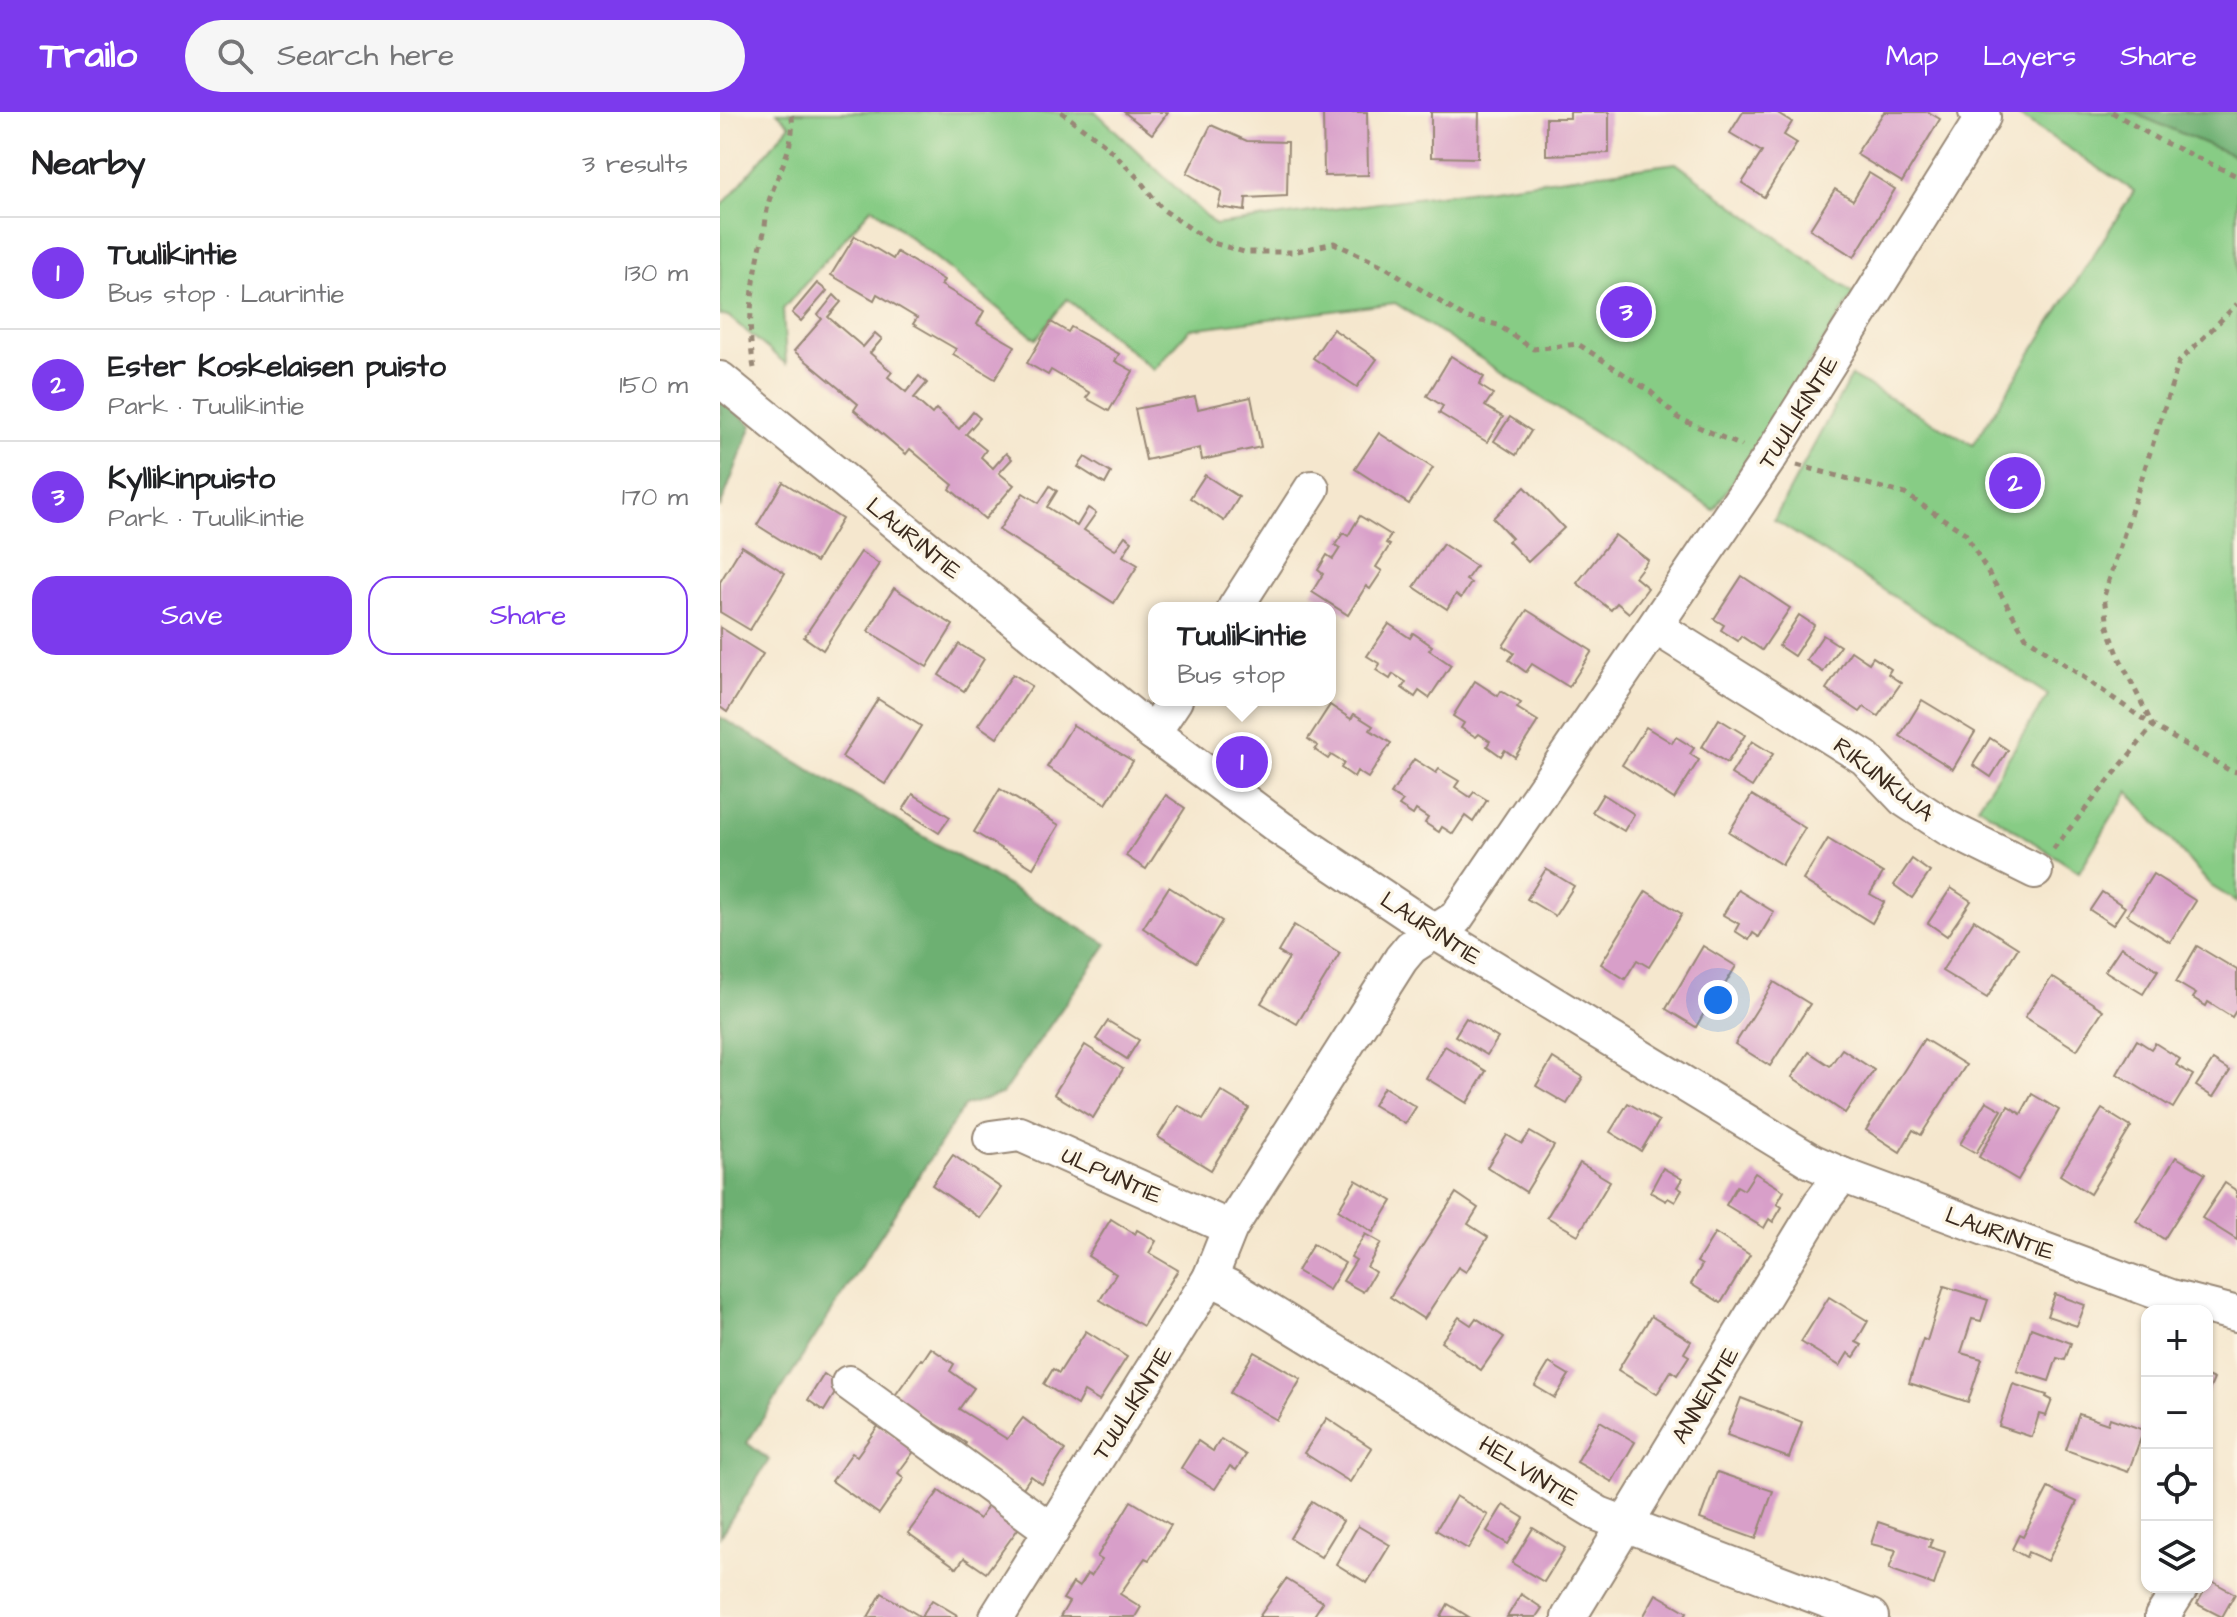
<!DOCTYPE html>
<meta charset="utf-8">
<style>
body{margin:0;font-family:"Architects Daughter",sans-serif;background:#f6f6f6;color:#202124}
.controls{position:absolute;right:24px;bottom:24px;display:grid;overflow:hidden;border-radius:16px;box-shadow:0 2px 6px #0004}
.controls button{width:72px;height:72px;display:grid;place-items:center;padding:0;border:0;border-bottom:2px solid #e0e0e0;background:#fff;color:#202124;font:40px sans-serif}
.you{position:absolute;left:998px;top:888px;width:28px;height:28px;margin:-20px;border:6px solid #fff;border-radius:50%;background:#1a73e8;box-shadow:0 0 0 12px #1a73e833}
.badge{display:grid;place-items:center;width:52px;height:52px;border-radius:50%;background:#7c3aed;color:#fff;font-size:26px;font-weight:700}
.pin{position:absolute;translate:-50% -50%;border:4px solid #fff;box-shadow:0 2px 8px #0006}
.popup{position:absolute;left:428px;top:490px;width:188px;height:104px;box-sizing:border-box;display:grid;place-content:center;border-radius:16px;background:#fff;filter:drop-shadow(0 2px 6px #0005);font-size:26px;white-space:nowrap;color:#757577}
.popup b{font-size:30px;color:#202124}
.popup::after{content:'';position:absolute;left:50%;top:100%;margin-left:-16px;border:16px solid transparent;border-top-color:#fff}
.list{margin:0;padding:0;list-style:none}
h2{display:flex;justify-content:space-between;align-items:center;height:104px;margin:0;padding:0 32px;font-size:34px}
h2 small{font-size:26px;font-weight:400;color:#757577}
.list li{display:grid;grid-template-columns:52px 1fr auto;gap:24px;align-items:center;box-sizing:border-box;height:112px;padding:0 32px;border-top:2px solid #e0e0e0}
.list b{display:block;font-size:30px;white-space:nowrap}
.list p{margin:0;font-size:26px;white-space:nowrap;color:#757577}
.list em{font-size:26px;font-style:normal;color:#757577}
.actions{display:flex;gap:16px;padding:24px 32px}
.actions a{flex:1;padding:18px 0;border:2px solid #7c3aed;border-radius:24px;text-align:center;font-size:28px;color:#7c3aed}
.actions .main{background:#7c3aed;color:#fff}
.icon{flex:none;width:44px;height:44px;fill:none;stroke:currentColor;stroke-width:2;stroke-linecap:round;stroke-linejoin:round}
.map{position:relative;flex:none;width:1517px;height:1505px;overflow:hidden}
header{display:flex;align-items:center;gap:48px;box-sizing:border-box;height:112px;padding:0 40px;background:#7c3aed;color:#fff}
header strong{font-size:38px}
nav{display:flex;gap:44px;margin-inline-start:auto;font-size:28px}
.search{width:560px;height:72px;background:#f6f6f6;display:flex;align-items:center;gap:20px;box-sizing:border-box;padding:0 28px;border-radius:44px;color:#757577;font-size:30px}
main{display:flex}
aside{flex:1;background:#fff}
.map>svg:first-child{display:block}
.green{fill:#87cc85;stroke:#617b52;stroke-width:2}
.forest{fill:#6db072;stroke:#546d48;stroke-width:2}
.building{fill:#d89fc9}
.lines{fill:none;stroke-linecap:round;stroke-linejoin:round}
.minor-casing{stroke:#988876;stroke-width:38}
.path{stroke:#988876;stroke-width:5;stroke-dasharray:6 6;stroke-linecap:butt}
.minor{stroke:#fff;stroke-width:34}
.labels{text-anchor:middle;stroke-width:7;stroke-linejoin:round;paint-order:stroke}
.street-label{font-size:24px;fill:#3b2a1e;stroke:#fcf5e5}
</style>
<header>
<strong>Trailo</strong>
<div class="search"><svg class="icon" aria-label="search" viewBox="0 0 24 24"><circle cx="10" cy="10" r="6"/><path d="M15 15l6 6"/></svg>Search here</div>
<nav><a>Map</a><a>Layers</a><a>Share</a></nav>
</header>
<main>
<aside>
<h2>Nearby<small>3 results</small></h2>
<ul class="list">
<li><span class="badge">1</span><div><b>Tuulikintie</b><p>Bus stop · Laurintie</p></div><em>130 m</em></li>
<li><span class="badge">2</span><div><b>Ester Koskelaisen puisto</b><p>Park · Tuulikintie</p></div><em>150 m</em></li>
<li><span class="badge">3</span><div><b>Kyllikinpuisto</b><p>Park · Tuulikintie</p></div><em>170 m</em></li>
</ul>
<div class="actions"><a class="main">Save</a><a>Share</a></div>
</aside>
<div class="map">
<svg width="1517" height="1505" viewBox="0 0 1517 1505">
<rect width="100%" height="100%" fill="#fcf5e5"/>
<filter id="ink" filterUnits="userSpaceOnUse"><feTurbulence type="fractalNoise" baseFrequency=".0125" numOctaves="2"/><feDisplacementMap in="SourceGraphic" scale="16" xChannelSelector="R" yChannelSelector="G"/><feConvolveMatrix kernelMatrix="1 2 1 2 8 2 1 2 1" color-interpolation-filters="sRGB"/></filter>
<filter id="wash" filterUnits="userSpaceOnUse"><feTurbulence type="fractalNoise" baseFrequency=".006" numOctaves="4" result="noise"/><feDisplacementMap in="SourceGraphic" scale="32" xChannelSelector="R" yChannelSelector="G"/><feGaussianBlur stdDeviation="1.8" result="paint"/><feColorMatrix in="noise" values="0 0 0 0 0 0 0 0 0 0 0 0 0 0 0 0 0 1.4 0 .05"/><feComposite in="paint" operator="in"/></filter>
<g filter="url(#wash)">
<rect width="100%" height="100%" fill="#f5e7ce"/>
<g class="green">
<path d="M57,0h319l119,113 461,-62 178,131 -140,216 -319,-207 -205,26 -36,41 -87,-71 -31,40 -164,-132 -89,102 3,55 -58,-48 -8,-1v-107l70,-83z"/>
<path d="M1293,0h224v790l-26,-16 -83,-95 -49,81 -101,-66 70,-111 -274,-175 77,-144 122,69 161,-254z"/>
</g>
<g class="forest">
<path d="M1411,0h106v45z"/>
<path d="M0,288l32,25 -32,83z"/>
<path d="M0,605l387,227 -105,150 -38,12 -217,337 22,17 -49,76z"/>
</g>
<g id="blocks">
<g class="building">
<path d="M404,0h44l-16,22z"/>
<path d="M603,0h44l1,63 -44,1z"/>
<path d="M711,0h48l-1,46 -47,-1z"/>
<path d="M850,0h39v41l-63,2v-37h24z"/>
<path d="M1023,0h33l16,10 -8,13 13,8 -33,54 -22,-14 20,-31 -32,-19z"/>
<path d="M1164,0h44l12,7 -38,63 -46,-28z"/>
<path d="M491,13l36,16 41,1 -1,54 -41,2 -1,13 -27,-4 4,-15 -35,-19z"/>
<path d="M1149,61l26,16 -41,68 -44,-28 25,-40 18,11z"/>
<path d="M135,124l38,23 4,-7 47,28 -3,5 43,26 -7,13 38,22 -20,33 -42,-25 3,-5 -43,-25 4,-6 -40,-24 -3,6 -43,-25z"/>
<path d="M97,171l10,8 -26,30 -9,-8z"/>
<path d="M114,183l7,7 -13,15 35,30 12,-14 7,6 -12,14 22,19 -4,5 18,15 13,-16 8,7 -13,15 18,16 4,-5 23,20 14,-17 7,6 -14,16 20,16 -5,7 12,11 13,-15 6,6 -13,14 15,12 -29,34 -35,-30 3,-4 -43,-36 -4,5 -52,-44 4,-6 -64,-53 28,-32 -4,-4z"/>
<path d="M331,210l17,10 3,-5 48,27 -4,7 18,10 -24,40 -23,-13 4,-5 -39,-23 -3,5 -21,-12z"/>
<path d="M613,217l44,30 -20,28 -44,-29z"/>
<path d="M731,244l33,21 -5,8 14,9 -8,12 18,11 -16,25 -48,-29 4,-7 -16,-10z"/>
<path d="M475,285l3,12 53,-12 10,50 -59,13 -2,-12 -54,12 -11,-51z"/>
<path d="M790,305l21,14 -15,24 -22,-14z"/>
<path d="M659,321l54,35 -24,36 -54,-35z"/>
<path d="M365,345l26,16 -6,11 -27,-17z"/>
<path d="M485,363l34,22 -15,24 -34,-23z"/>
<path d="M63,370l59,37 -26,43 -59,-37z"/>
<path d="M330,374l7,5 -10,16 30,19 11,-18 8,5 -12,17 31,20 10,-14 7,5 -9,15 15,9 -24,38 -115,-73 24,-37 16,10z"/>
<path d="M805,375l39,41 -36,34 -20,-21 4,-3 -19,-20z"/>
<path d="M640,404l31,19 -5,8 4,2 -14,22 6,4 -12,18 -4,-3 -18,29 -36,-23 11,-18 -5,-4 9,-15 6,4 7,-11 -5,-3 8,-12 5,3z"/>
<path d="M895,423l33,25 -13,17 13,11 -19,25 -12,-10 -6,7 -34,-27z"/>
<path d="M723,432l33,22 -10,14 5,3 -10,15 -5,-4 -9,15 -33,-22z"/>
<path d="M22,434l43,27 -35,57 -30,-18v-30z"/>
<path d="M141,440l18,12 -56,86 -19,-13z"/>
<path d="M1022,464l48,32 -28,42 -21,-14 -3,5 -17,-11 3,-5 -10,-6z"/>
<path d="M174,476l59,37 -26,42 -59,-36z"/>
<path d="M807,498l65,41 -23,36 -37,-23 -6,8 -17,-12 5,-7 -11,-7z"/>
<path d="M1079,503l15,10 -20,31 -15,-10z"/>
<path d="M669,512l21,14 3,-5 19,13 -3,4 22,15 -22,33 -10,-7 -4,6 -13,-9 4,-6 -13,-8 -3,5 -14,-9 4,-6 -13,-8z"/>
<path d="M0,515l43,27 -36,58 -7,-5z"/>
<path d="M1103,523l17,11 -17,26 -17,-12z"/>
<path d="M239,532l25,15 -20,32 -25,-16z"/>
<path d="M1131,539l18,12 4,-6 18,12 -3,5 13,9 -23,33 -14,-9 -4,5 -34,-23z"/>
<path d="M293,562l19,12 -35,52 -19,-13z"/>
<path d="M755,569l23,15 3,-5 20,12 -4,5 21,13 -23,36 -10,-7 -4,6 -14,-10 3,-5 -11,-7 -3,3 -15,-9 3,-5 -11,-7z"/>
<path d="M158,587l43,27 -36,58 -43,-27z"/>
<path d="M1202,588l53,32 -22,37 -53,-33z"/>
<path d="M610,593l21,14 3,-5 19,12 -3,4 21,13 -23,35 -11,-7 -3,6 -13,-9 3,-5 -13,-8 -3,4 -13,-9 3,-4 -10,-7z"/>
<path d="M999,607l26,16 -18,28 -25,-16z"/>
<path d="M353,613l60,36 -27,43 -59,-37z"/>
<path d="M926,615l26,16 4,-6 18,11 -4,6 9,6 -25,39 -52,-34z"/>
<path d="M1270,626l18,12 -17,27 -18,-12z"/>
<path d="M1032,629l21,13 -21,33 -21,-13z"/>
<path d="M694,647l22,14 3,-4 20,12 -4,6 15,10 4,-5 13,8 -14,22 -8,-6 -12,18 -11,-7 -3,5 -14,-9 3,-5 -12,-8 -3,5 -14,-9 4,-5 -12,-7z"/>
<path d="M280,677l59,36 -26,43 -59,-36z"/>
<path d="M193,682l37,23 -11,16 -36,-23z"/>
<path d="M883,682l31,20 -10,17 -32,-19z"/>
<path d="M446,683l19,13 -39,61 -20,-13z"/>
<path d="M1032,683l53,33 -23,37 -53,-33z"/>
<path d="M1108,727l55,34 -13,21 14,8 -12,21 -69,-43z"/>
<path d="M1192,747l18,13 -18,26 -18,-13z"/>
<path d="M826,757l28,17 -19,30 -28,-17z"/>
<path d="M1433,762l43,27 -26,41 -43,-27z"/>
<path d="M449,775l53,34 -26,41 -53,-34z"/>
<path d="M1231,776l20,13 -24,35 -19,-13z"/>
<path d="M1018,778l36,22 -15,25 -6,-4 -4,7 -14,-9 4,-7 -16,-9z"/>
<path d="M926,779l36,23 -33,53 -12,-7 -12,19 -24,-15z"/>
<path d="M1382,780l23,15 -12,18 -23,-15z"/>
<path d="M1254,808l44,28 -31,50 -45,-27z"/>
<path d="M574,813l46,28 -43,71 -36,-21 28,-45 -11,-6z"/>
<path d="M983,834l33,20 -29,48 -3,-1 -8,14 -30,-18z"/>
<path d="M1477,834l40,24v39l-5,8 -24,-15 -2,4 -13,-8 3,-4 -20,-12z"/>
<path d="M1401,835l37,23 -15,24 -38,-23z"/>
<path d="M1332,865l51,33 -26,40 -52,-33z"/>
<path d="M1054,870l36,22 -40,62 -35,-22z"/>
<path d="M746,906l32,20 -11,17 -32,-19z"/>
<path d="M388,909l31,19 -12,19 -31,-20z"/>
<path d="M1204,927l42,26 -45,70 -8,-5 -13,22 -34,-22z"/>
<path d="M1417,928l14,9 4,-6 25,16 -4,6 17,10 -20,33 -56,-34z"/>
<path d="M365,933l38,24 -30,49 -39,-24z"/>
<path d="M725,934l41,25 -19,32 -41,-25z"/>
<path d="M1122,937l32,21 -29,43 -53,-36 17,-25 21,14z"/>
<path d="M833,946l30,19 -16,27 -31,-18z"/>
<path d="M1493,948l17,11 -17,26 -17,-11z"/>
<path d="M664,975l32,20 -11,17 -32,-19z"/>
<path d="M501,979l28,17 -38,62 -53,-33 20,-32 25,15z"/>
<path d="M1312,982l27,16 -41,70 -39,-23 29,-51 13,8z"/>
<path d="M1266,989l16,9 -26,43 -16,-9z"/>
<path d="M908,991l31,18 -18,30 -31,-19z"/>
<path d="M1382,997l29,18 -41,67 -30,-19z"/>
<path d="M810,1020l24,14 -28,46 -39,-25 20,-32 15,9z"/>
<path d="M233,1043l48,33 -21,30 -48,-33z"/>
<path d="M1456,1045l29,17 -41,65 -28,-18z"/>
<path d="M860,1051l30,18 -32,54 -31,-18z"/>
<path d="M943,1056l19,11 -5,8 5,3 -7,12 -7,-4 -2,3 -16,-9z"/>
<path d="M1035,1061l29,18 -7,13 5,3 -9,15 -4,-3 -5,9 -38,-23 11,-19 7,4z"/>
<path d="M636,1068l36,21 -19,31 -35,-22z"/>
<path d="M1505,1071l12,8v49l-35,-22z"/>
<path d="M736,1081l22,15 -10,16 20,13 -22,35 -8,-5 -34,52 -34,-22z"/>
<path d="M391,1107l24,15 2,-4 19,11 -7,12 29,17 -35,56 -43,-26 16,-26 -28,-18z"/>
<path d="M995,1121l35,22 -29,48 -30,-19 11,-19 -5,-3z"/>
<path d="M645,1122l16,9 -14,24 8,5 -12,20 -20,-11 13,-21 -5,-3z"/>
<path d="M593,1132l32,19 -16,27 -32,-19z"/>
<path d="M1224,1174l44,14 -7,21 -9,-2 -11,34 21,6 -14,43 -59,-19 14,-44 4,2z"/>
<path d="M1335,1182l30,11 -8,21 -30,-10z"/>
<path d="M1109,1185l39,24 -12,21 6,3 -8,12 -6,-4 -8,13 -39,-24z"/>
<path d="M931,1204l40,25 -7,12 5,3 -12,19 -6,-4 -14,23 -39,-24z"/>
<path d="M739,1205l12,8 5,-7 28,19 -23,33 -40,-28z"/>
<path d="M1311,1216l40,15 -6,17 -8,-2 -8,23 -32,-10z"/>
<path d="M366,1219l41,26 -28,44 -15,-9 -7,13 -33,-21 9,-15 6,4z"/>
<path d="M211,1236l23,16 -4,7 24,17 -15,21 48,30 16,-21 42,32 -23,34 -11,-8 -8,12 -59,-41 2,-4 -72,-46 27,-38 2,1z"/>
<path d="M534,1240l47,27 -24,41 -47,-27z"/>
<path d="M829,1251l20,12 -14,23 -20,-12z"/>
<path d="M104,1262l16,11 -16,26 -16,-11z"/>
<path d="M1487,1264l7,3 -7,16z"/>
<path d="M1293,1272l34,11 -1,2 6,3 -6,16 -7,-2 -7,23 -33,-11z"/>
<path d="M1021,1286l61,24 -13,36 -62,-23z"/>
<path d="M1359,1302l29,10 2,-6 34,12 -16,42 -62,-22z"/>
<path d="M607,1306l45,30 -22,34 -46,-29z"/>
<path d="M880,1309l35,21 -23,40 -35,-20z"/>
<path d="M159,1313l36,25 -17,23 6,5 -25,36 -47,-33 20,-28 5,3z"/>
<path d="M501,1327l25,16 -10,15 -6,-4 -15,23 -34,-21 17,-27 15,10z"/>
<path d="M997,1360l56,19 -17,48 -56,-20z"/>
<path d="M1328,1376l29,14 -29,59 -20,-9 -2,5 -14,-8 7,-14 4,2z"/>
<path d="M219,1379l40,28 13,-19 31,22 -37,51 -22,-15 -7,10 -49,-35z"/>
<path d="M736,1384l32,19 -20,34 -32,-19z"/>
<path d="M411,1389l40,24 -22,35 -4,-2 -25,36 21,13 -6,10h-75l9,-15 -6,-3 10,-16 6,4 8,-13 4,2 11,-16 -5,-3z"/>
<path d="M592,1389l31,20 -22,36 -31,-19z"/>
<path d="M783,1393l21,13 -16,26 -21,-13z"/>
<path d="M1158,1410l54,18 -3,7 16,5 -11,33 -45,-16 7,-19 -25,-6z"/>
<path d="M638,1414l32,19 -23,38 -31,-19z"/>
<path d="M813,1416l32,20 -21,34 -32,-19z"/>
<path d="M566,1467l37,23 -10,15h-54z"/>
<path d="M1490,1468l25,14 -13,23 -25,-13z"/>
<path d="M162,1481l39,24 11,-17 25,15 -2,2h-87z"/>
<path d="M801,1482l21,14 -6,9h-29z"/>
<path d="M936,1482l31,18 -3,5h-41z"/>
<path d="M728,1492l21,13h-28z"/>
</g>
</g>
</g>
<g filter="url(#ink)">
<use href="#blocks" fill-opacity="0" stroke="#988876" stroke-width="2"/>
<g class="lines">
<defs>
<g id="minor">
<path d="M0,267l433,354 127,95 155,104 376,229 31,14 329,122 66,17"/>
<path d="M515,496l77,-120"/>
<path d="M936,515l209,131 39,41 44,29 87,43"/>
<path d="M433,621l22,-33"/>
<path d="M271,1026l29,-4 210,94"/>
<path d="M490,1166l21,10 368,226 272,103"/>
<path d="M129,1271l203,148"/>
<path d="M277,1505l213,-339 20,-50 171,-269 10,-12 45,-29 314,-461 213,-340 -7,-5"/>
<path d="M849,1505l251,-413 22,-29"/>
<path d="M1442,1505l19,-30"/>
</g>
</defs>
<use href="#minor" class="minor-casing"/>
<g class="path">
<path d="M341,0l42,31 34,34 25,32 48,33 34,10h49l41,-9 53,25 77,49 34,8 35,24 45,-5 73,48 27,26 64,28"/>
<path d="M1392,0l47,28 78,36"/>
<path d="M34,256c-8,-44 -1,-92 10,-136 2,-10 2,-21 5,-31 8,-27 29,-60 22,-89"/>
<path d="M1077,353l108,29 60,39 61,104 127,89 76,44 8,2"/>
<path d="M1333,737l100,-123 -34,-69 -11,-30 -4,-31 75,-234 58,-58"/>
</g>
<use href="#minor" class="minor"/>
</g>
</g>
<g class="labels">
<g class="street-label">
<text transform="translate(1078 300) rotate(-58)" y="8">TUULIKINTIE</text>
<text transform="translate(194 426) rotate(39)" y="8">LAURINTIE</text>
<text transform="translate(1164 667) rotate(38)" y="8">RIKUNKUJA</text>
<text transform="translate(711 816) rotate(33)" y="8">LAURINTIE</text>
<text transform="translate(392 1063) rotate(24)" y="8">ULPUNTIE</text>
<text transform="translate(1280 1121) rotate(20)" y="8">LAURINTIE</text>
<text transform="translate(985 1283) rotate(-59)" y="8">ANNENTIE</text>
<text transform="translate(412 1291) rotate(-58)" y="8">TUULIKINTIE</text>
<text transform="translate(809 1359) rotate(32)" y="8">HELVINTIE</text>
</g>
</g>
</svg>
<div class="controls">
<button>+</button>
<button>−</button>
<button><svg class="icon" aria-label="locate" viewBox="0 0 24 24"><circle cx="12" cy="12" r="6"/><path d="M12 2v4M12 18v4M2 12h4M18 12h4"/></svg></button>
<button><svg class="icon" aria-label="layers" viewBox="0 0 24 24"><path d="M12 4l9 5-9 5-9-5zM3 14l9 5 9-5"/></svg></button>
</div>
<div class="you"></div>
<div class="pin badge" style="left:522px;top:650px">1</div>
<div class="popup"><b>Tuulikintie</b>Bus stop</div>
<div class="pin badge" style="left:1295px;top:371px">2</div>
<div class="pin badge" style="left:906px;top:200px">3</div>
</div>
</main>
